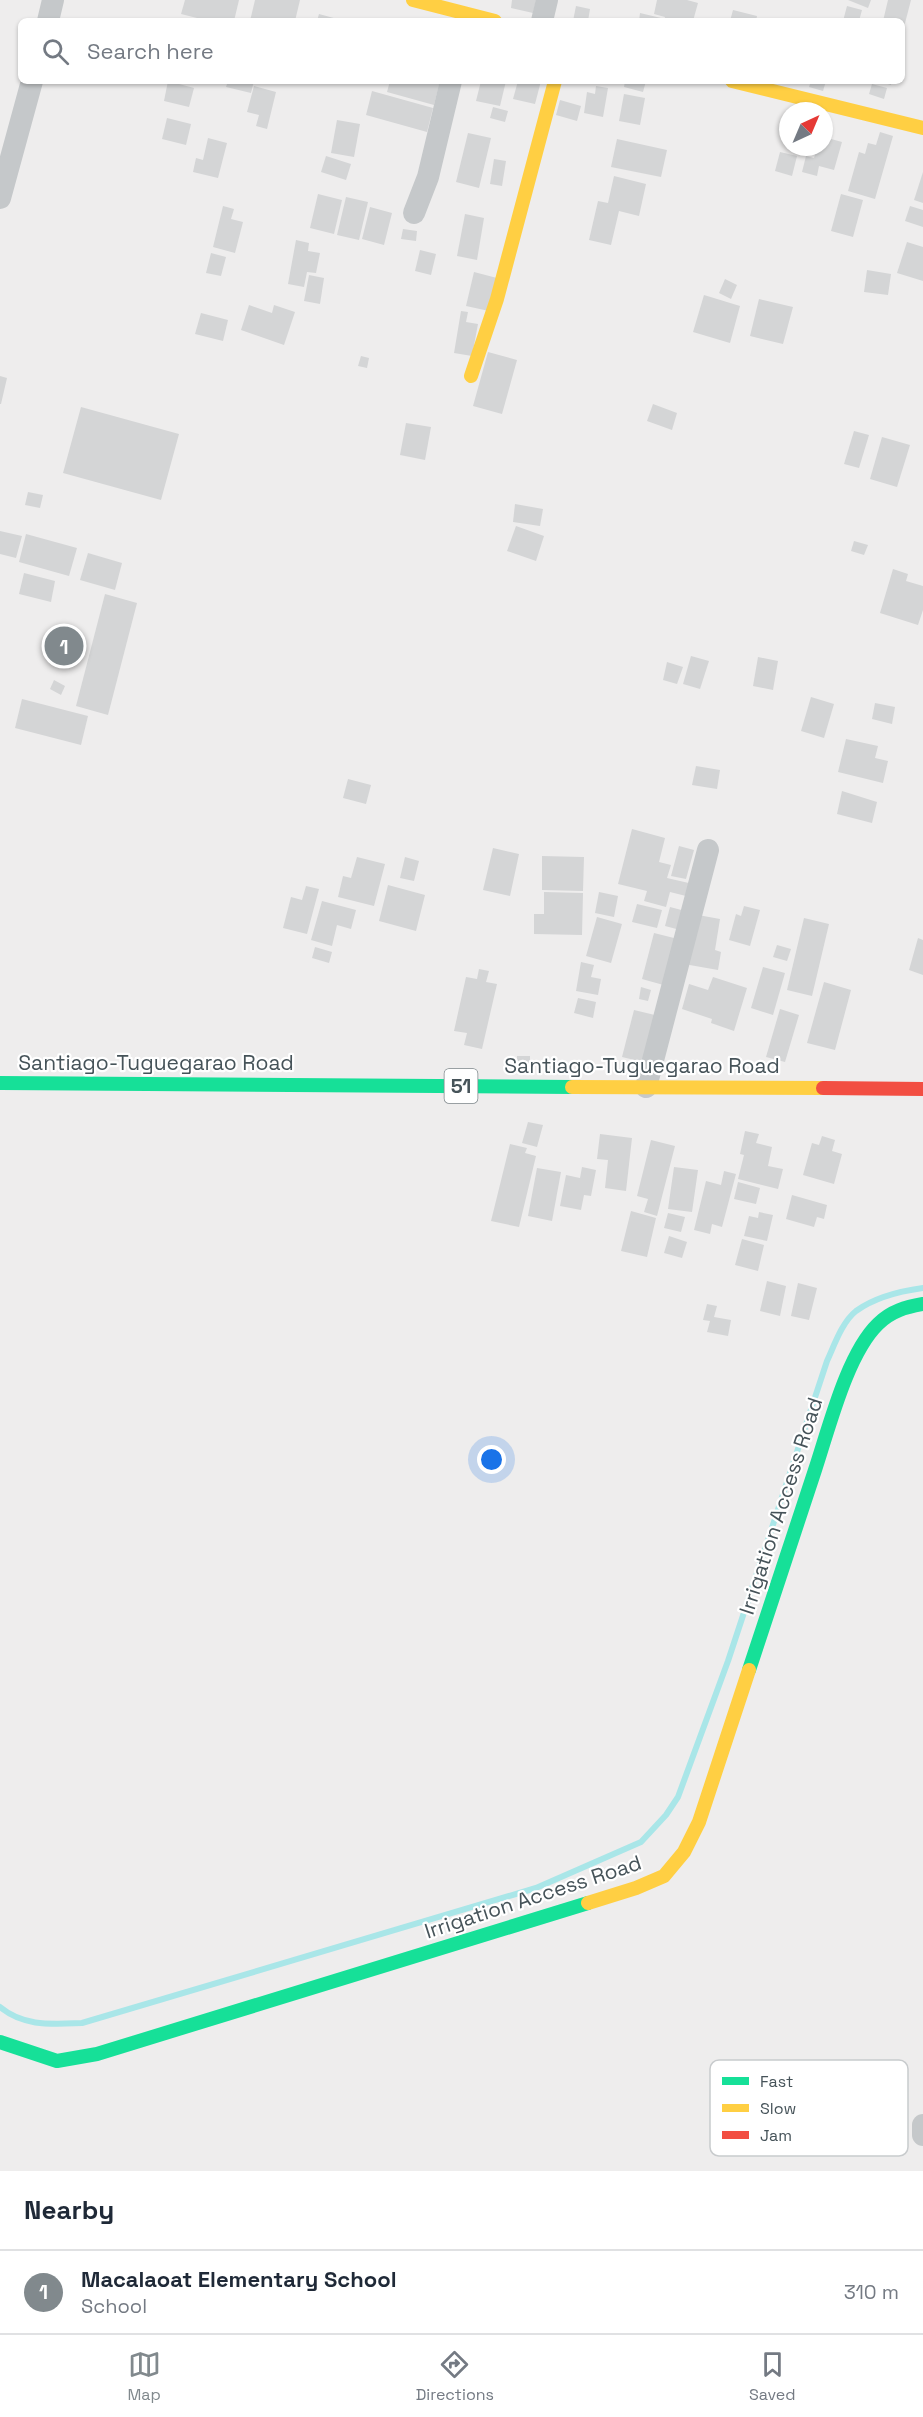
<!DOCTYPE html>
<style>
body{margin:0;font-family:"Space Grotesk",sans-serif;background:#f6f6f7;color:#1f2937}
.compass{position:absolute;left:779px;top:102px;width:54px;height:54px;border-radius:50%;background:#fff;box-shadow:0 2px 4px #0004;rotate:44deg}
.you{position:absolute;left:492px;top:1460px;width:21px;height:21px;margin:-15px;border:4px solid #fff;border-radius:50%;background:#1a73e8;box-shadow:0 0 0 9px #1a73e833}
.badge{display:grid;place-items:center;width:39px;height:39px;border-radius:50%;background:#81898d;color:#fff;font-size:20px;font-weight:700}
.pin{position:absolute;translate:-50% -50%;border:3px solid #fff;box-shadow:0 2px 6px #0006}
.list{margin:0;padding:0;list-style:none}
h2{display:flex;justify-content:space-between;align-items:center;height:78px;margin:0;padding:0 24px;font-size:26px}
h2 small{font-size:20px;font-weight:400;color:#747a83}
.list li{display:grid;grid-template-columns:39px 1fr auto;gap:18px;align-items:center;box-sizing:border-box;height:84px;padding:0 24px;border-top:2px solid #e0e1e3}
.list b{display:block;font-size:22px;white-space:nowrap}
.list p{margin:0;font-size:20px;white-space:nowrap;color:#747a83}
.list em{font-size:20px;font-style:normal;color:#747a83}
.icon{flex:none;width:33px;height:33px;fill:none;stroke:currentColor;stroke-width:2;stroke-linecap:round;stroke-linejoin:round}
.map{position:relative;flex:none;width:923px;height:2171px;overflow:hidden}
.search{position:absolute;background:#fff;box-shadow:0 2px 4px #0004;left:18px;right:18px;top:18px;height:66px;display:flex;align-items:center;gap:15px;box-sizing:border-box;padding:0 21px;border-radius:9px;color:#747a83;font-size:22px}
.sheet{height:162px;background:#fff}
nav{display:flex;justify-content:space-around;align-items:center;box-sizing:border-box;height:84px;border-top:2px solid #e0e1e3;background:#fff;font-size:16px;color:#747a83}
nav a{display:grid;justify-items:center;gap:3px}
nav .on{color:#81898d}
.map>svg:first-child{display:block}
.lines{fill:none;stroke-linecap:round;stroke-linejoin:round}
.stream{stroke:#a9e6e8;stroke-width:6}
.building{fill:#d4d5d6}
.street{stroke:#c5c8ca;stroke-width:22}
.fast{stroke:#16e098;stroke-width:14}
.slow{stroke:#ffcf43;stroke-width:14}
.jam{stroke:#f24e42;stroke-width:14}
.labels{text-anchor:middle;stroke-width:4.5;stroke-linejoin:round;paint-order:stroke}
.shield{fill:#fff;stroke:#7e878b;stroke-width:1.5}
.shield-label{font-size:20px;font-weight:bold;fill:#465359}
.street-label{font-size:21px;fill:#465359;stroke:#fff}
.key{fill:#fff;stroke:#c8cbcd;stroke-width:1.5}
.key-label{font-size:16px;fill:#465359}
</style>
<div class="map">
<svg width="923" height="2171" viewBox="0 0 923 2171">
<rect width="100%" height="100%" fill="#eeeded"/>
<g class="lines">
<path class="stream" d="M0,2007c24,20 52,17 82,16l454,-135 105,-46 25,-27 12,-18 50,-136 99,-300c7,-15 15,-39 29,-50 18,-13 45,-20 67,-23"/>
</g>
<g class="building">
<path d="M185,0h54l-5,21h-25l-28,-7z"/>
<path d="M255,0h45l-5,21h-45z"/>
<path d="M512,0h24l-3,13 -22,-5z"/>
<path d="M657,0h30l11,3 -5,18h-29l1,-4 -11,-3z"/>
<path d="M848,0h23l-3,8z"/>
<path d="M888,0h23l-8,31 -1,-10h-19z"/>
<path d="M576,6l14,3 -2,12h-15z"/>
<path d="M847,6l15,4 -3,11h-16z"/>
<path d="M733,10l24,6 -1,5h-26z"/>
<path d="M640,13l21,5v3h-22z"/>
<path d="M319,14l22,6v1h-24z"/>
<path d="M168,81l26,7 -5,19 -25,-6z"/>
<path d="M228,81h26l-3,12 -25,-6z"/>
<path d="M390,81h50l-6,24 -47,-13z"/>
<path d="M481,81h25l-6,25 -24,-5z"/>
<path d="M518,81h23l-6,23 -22,-5z"/>
<path d="M625,81h21l-3,11 -19,-5z"/>
<path d="M811,81h15l-3,10 -14,-4z"/>
<path d="M877,81h15l-1,4z"/>
<path d="M872,84l15,4 -3,11 -15,-5z"/>
<path d="M254,86l22,6 -9,37 -11,-3 3,-11 -12,-3z"/>
<path d="M596,86l12,2 -5,29 -19,-4 3,-21 8,2z"/>
<path d="M372,91l61,17 -6,24 -61,-17z"/>
<path d="M624,94l21,4 -5,27 -21,-4z"/>
<path d="M560,100l21,6 -4,15 -21,-6z"/>
<path d="M493,107l15,4 -3,11 -15,-4z"/>
<path d="M167,118l24,6 -5,21 -24,-6z"/>
<path d="M337,120l23,4 -6,33 -23,-4z"/>
<path d="M880,132l13,4 -18,63 -27,-8 11,-39 6,2 3,-11 8,2z"/>
<path d="M468,133l23,5 -12,50 -23,-6z"/>
<path d="M824,137l18,5 -8,28 -15,-4 -2,10 -15,-4 4,-16 8,2 3,-11h7z"/>
<path d="M208,138l19,5 -9,35 -25,-6 3,-14 7,2z"/>
<path d="M617,139l50,11 -6,27 -50,-10z"/>
<path d="M780,152l17,4 -5,20 -17,-5z"/>
<path d="M326,156l25,8 -5,16 -25,-8z"/>
<path d="M494,159l12,2 -4,25 -12,-2z"/>
<path d="M923,172v31l-9,-3z"/>
<path d="M614,176l32,8 -7,32 -20,-5 -8,34 -22,-5 9,-39 10,2z"/>
<path d="M318,194l24,6 -8,34 -24,-6z"/>
<path d="M841,194l22,6 -10,37 -22,-6z"/>
<path d="M346,197l22,5 -9,38 -22,-5z"/>
<path d="M223,206l11,3 -3,10 12,3 -8,31 -22,-6z"/>
<path d="M910,206l13,4v17l-18,-6z"/>
<path d="M370,207l22,6 -8,32 -22,-6z"/>
<path d="M465,214l19,4 -7,42 -20,-4z"/>
<path d="M403,229l14,2 -1,10 -15,-2z"/>
<path d="M296,240l13,3 -1,8 12,2 -4,20 -9,-1 -3,15 -16,-3z"/>
<path d="M907,242l16,5v34l-26,-8z"/>
<path d="M420,250l16,4 -5,21 -16,-4z"/>
<path d="M211,253l15,4 -5,19 -15,-3z"/>
<path d="M867,270l24,4 -3,21 -24,-3z"/>
<path d="M474,272l23,6 -8,33 -23,-5z"/>
<path d="M309,275l15,3 -4,26 -16,-3z"/>
<path d="M725,279l12,6 -6,14 -12,-6z"/>
<path d="M704,295l36,11 -10,37 -37,-11z"/>
<path d="M759,299l34,8 -10,37 -33,-8z"/>
<path d="M249,305l23,8 2,-8 21,7 -11,33 -43,-15z"/>
<path d="M461,311l7,1 -2,10 12,2 -6,32 -18,-3z"/>
<path d="M201,313l27,7 -5,21 -28,-7z"/>
<path d="M488,352l29,8 -15,54 -29,-8z"/>
<path d="M361,356l8,2 -2,10 -9,-2z"/>
<path d="M0,376l7,2 -6,26h-1z"/>
<path d="M653,404l24,9 -5,17 -25,-9z"/>
<path d="M81,407l98,27 -18,66 -98,-27z"/>
<path d="M406,423l25,4 -6,33 -25,-5z"/>
<path d="M854,431l15,4 -10,33 -15,-4z"/>
<path d="M882,437l28,8 -13,42 -27,-8z"/>
<path d="M28,492l15,3 -3,13 -15,-3z"/>
<path d="M515,504l28,5 -3,17 -27,-4z"/>
<path d="M516,526l28,10 -8,25 -29,-10z"/>
<path d="M0,531l22,5 -6,22 -16,-4z"/>
<path d="M26,534l51,14 -8,28 -50,-14z"/>
<path d="M854,541l14,4 -4,10 -13,-4z"/>
<path d="M88,553l34,10 -7,27 -35,-10z"/>
<path d="M893,569l15,5 -2,7 17,5v24l-5,15 -38,-12z"/>
<path d="M24,573l31,8 -4,21 -32,-8z"/>
<path d="M105,594l32,9 -29,112 -32,-9z"/>
<path d="M691,656l18,5 -9,28 -17,-5z"/>
<path d="M758,657l20,4 -5,29 -20,-4z"/>
<path d="M667,662l16,5 -6,17 -14,-4z"/>
<path d="M54,680l11,6 -4,9 -11,-6z"/>
<path d="M811,697l23,7 -10,34 -23,-7z"/>
<path d="M22,699l66,17 -7,29 -66,-17z"/>
<path d="M875,703l20,4 -3,17 -20,-5z"/>
<path d="M846,739l32,7 -3,12 13,3 -5,22 -45,-11z"/>
<path d="M696,766l24,4 -3,19 -25,-4z"/>
<path d="M348,779l23,6 -5,19 -23,-6z"/>
<path d="M842,791l35,11 -5,21 -35,-9z"/>
<path d="M632,829l33,9 -6,24 12,3 -4,13 26,6 -3,13 -20,-5 -4,15 -22,-6 3,-10 -29,-7z"/>
<path d="M679,846l15,4 -8,29 -15,-3z"/>
<path d="M493,848l26,6 -9,42 -27,-6z"/>
<path d="M542,856l42,1 -1,34 -41,-1z"/>
<path d="M357,857l28,7 -11,42 -36,-9 5,-21 8,2z"/>
<path d="M405,857l14,4 -5,20 -14,-3z"/>
<path d="M388,885l37,10 -9,36 -37,-10z"/>
<path d="M306,886l13,3 -12,45 -24,-6 8,-31 11,3z"/>
<path d="M544,892l39,1 -1,42 -48,-1v-20h10z"/>
<path d="M599,892l19,4 -4,21 -19,-4z"/>
<path d="M322,901l34,9 -5,19 -14,-4 -5,21 -21,-6z"/>
<path d="M637,904l25,6 -5,18 -25,-6z"/>
<path d="M744,906l16,4 -10,36 -21,-6 7,-26 5,2z"/>
<path d="M670,907l19,5 -5,19 -19,-5z"/>
<path d="M698,915l22,4 -5,31 6,2 -3,18 -34,-6z"/>
<path d="M597,917l25,7 -11,39 -25,-7z"/>
<path d="M804,918l25,6 -17,72 -25,-6z"/>
<path d="M654,933l24,6 -11,47 -25,-7z"/>
<path d="M918,938l5,2v35l-14,-5z"/>
<path d="M777,945l14,4 -4,12 -14,-4z"/>
<path d="M315,947l17,5 -3,11 -17,-5z"/>
<path d="M581,962l13,3 -3,12 10,2 -3,16 -22,-4z"/>
<path d="M763,967l22,6 -12,42 -22,-7z"/>
<path d="M479,969l10,2 -3,11 11,2 -15,65 -18,-4 3,-12 -13,-2 12,-54 11,2z"/>
<path d="M713,977l34,11 -13,43 -23,-8 1,-4 -30,-10 7,-25 19,6z"/>
<path d="M824,982l27,8 -16,60 -28,-7z"/>
<path d="M641,987l10,3 -3,11 -9,-2z"/>
<path d="M578,998l18,4 -3,16 -19,-5z"/>
<path d="M780,1009l19,6 -14,47 -19,-5z"/>
<path d="M634,1010l25,6 -12,47 -25,-6z"/>
<path d="M517,1056h13v12l-13,1z"/>
<path d="M528,1122l15,3 -6,22 -15,-4z"/>
<path d="M745,1131l14,3 -3,9 16,4 -4,19 15,3 -5,20 -40,-10 6,-24 -4,-1z"/>
<path d="M600,1134l32,4 -6,53 -21,-3 3,-28 -11,-1z"/>
<path d="M822,1136l13,4 -3,11 10,3 -8,30 -31,-9 9,-32 7,2z"/>
<path d="M651,1140l24,6 -18,70 -13,-4 4,-13 -11,-3z"/>
<path d="M510,1144l17,4 -2,5 11,3 -17,71 -28,-6z"/>
<path d="M582,1167l14,3 -5,26 -7,-1 -3,15 -21,-4 6,-31 14,3z"/>
<path d="M674,1167l24,3 -6,42 -24,-3z"/>
<path d="M537,1168l24,4 -9,49 -24,-5z"/>
<path d="M724,1171l12,3 -14,53 -10,-3 -2,10 -16,-4 12,-49 15,4z"/>
<path d="M738,1182l22,6 -4,16 -22,-5z"/>
<path d="M792,1195l35,10 -3,14 -7,-2 -3,10 -28,-8z"/>
<path d="M631,1211l25,7 -9,39 -26,-6z"/>
<path d="M759,1212l14,3 -6,26 -23,-5 5,-20 9,2z"/>
<path d="M668,1213l17,4 -4,15 -17,-4z"/>
<path d="M669,1236l18,6 -5,16 -18,-5z"/>
<path d="M742,1239l22,6 -6,26 -23,-6z"/>
<path d="M767,1281l19,5 -6,30 -20,-5z"/>
<path d="M798,1283l19,5 -8,32 -18,-4z"/>
<path d="M707,1304l10,2 -3,11 17,3 -3,16 -21,-4 3,-11 -7,-1z"/>
</g>
<g class="lines">
<g class="street">
<path d="M48,21l5,-21"/>
<path d="M542,21l5,-21"/>
<path d="M0,198l32,-117"/>
<path d="M414,213l14,-36 23,-96"/>
<path d="M646,1087l62,-237"/>
<path d="M923,2125v10"/>
</g>
<g class="fast">
<path d="M0,1083l572,4"/>
<path d="M749,1670c22,-67 44,-133 66,-200 14,-42 32,-116 63,-146 13,-13 28,-17 45,-20"/>
<path d="M0,2042l57,19 40,-7 491,-151"/>
</g>
<g class="slow">
<path d="M413,0l82,21"/>
<path d="M732,81l191,47"/>
<path d="M471,376l26,-77 58,-218"/>
<path d="M572,1087l251,1"/>
<path d="M588,1903l48,-15 28,-12 20,-24 15,-30 50,-152"/>
</g>
<path class="jam" d="M823,1088l100,1"/>
</g>
<g class="labels">
<rect class="shield" x="444.5" y="1069" width="33" height="34" rx="4.5"/>
<g class="shield-label">
<text x="461" y="1093">51</text>
</g>
<g class="street-label">
<text x="156" y="1070">Santiago-Tuguegarao Road</text>
<text x="642" y="1073">Santiago-Tuguegarao Road</text>
<text transform="translate(781 1506) rotate(-72)" y="7">Irrigation Access Road</text>
<text transform="translate(533 1897) rotate(-18)" y="7">Irrigation Access Road</text>
</g>
</g>
<rect x="710" y="2060" width="198" height="96" rx="9" class="key"/>
<rect x="722" y="2077" width="27" height="8" fill="#16e098"/>
<rect x="722" y="2104" width="27" height="8" fill="#ffcf43"/>
<rect x="722" y="2131" width="27" height="8" fill="#f24e42"/>
<g class="key-label">
<text x="760" y="2087">Fast</text>
<text x="760" y="2114">Slow</text>
<text x="760" y="2141">Jam</text>
</g>
</svg>
<svg class="compass" viewBox="-18 -18 36 36"><path d="M0-13l5 13h-10z" fill="#e53935"/><path d="M0 13l5-13h-10z" fill="#747a83"/></svg>
<div class="you"></div>
<div class="pin badge" style="left:64px;top:646px">1</div>
<div class="search"><svg class="icon" aria-label="search" viewBox="0 0 24 24"><circle cx="10" cy="10" r="6"/><path d="M15 15l6 6"/></svg>Search here</div>
</div>
<section class="sheet">
<h2>Nearby<small></small></h2>
<ul class="list">
<li><span class="badge">1</span><div><b>Macalaoat Elementary School</b><p>School</p></div><em>310 m</em></li>
</ul>
</section>
<nav>
<a class="on"><svg class="icon" aria-label="map" viewBox="0 0 24 24"><path d="M3 6l6-2 6 2 6-2v14l-6 2-6-2-6 2zM9 4v14M15 6v14"/></svg>Map</a>
<a><svg class="icon" aria-label="directions" viewBox="0 0 24 24"><path d="M12 3l9 9-9 9-9-9zM9 14v-3h6M13 9l2 2-2 2"/></svg>Directions</a>
<a><svg class="icon" aria-label="saved" viewBox="0 0 24 24"><path d="M7 4h10v16l-5-4-5 4z"/></svg>Saved</a>
</nav>
